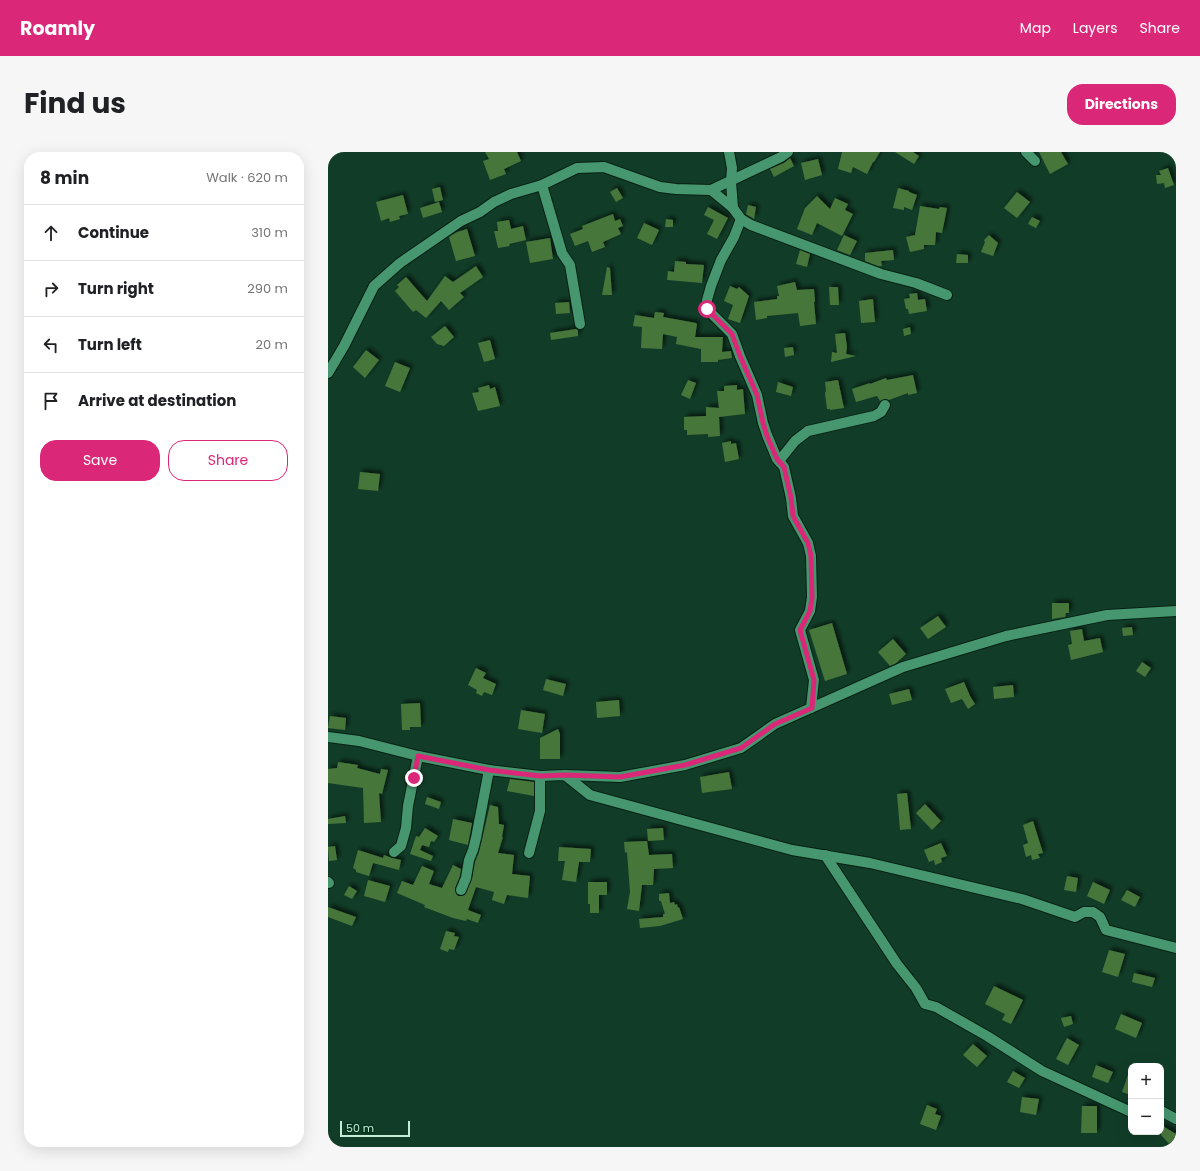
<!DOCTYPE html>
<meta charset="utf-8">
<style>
body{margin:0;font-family:Poppins,sans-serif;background:#f6f6f6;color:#202124}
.controls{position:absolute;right:12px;bottom:12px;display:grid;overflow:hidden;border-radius:8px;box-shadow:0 4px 16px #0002}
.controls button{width:36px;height:36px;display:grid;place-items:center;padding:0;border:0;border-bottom:1px solid #e0e0e0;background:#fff;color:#202124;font:20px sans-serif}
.scale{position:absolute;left:12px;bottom:10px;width:70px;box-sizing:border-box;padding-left:4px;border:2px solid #c5ecd5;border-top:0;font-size:11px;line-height:14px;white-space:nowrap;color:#c5ecd5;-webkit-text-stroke:3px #04331e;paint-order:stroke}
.stop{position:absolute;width:12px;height:12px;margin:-9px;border:3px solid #db2777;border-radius:50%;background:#fff}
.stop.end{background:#db2777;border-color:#fff;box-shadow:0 1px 4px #0008}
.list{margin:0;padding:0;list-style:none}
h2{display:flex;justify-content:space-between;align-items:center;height:52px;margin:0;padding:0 16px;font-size:17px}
h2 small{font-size:13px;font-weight:400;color:#757577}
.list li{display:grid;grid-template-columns:26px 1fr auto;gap:12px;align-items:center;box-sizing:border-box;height:56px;padding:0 16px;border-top:1px solid #e0e0e0}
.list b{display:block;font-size:15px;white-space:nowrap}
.list em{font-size:13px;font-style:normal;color:#757577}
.actions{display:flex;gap:8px;padding:12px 16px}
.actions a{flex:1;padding:9px 0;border:1px solid #db2777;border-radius:16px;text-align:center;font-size:14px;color:#db2777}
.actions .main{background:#db2777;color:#fff}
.icon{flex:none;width:22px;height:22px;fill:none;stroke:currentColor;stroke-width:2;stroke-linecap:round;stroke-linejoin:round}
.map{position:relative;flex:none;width:848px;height:995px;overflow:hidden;border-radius:16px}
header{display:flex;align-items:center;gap:24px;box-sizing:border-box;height:56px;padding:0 20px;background:#db2777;color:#fff}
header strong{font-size:19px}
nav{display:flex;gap:22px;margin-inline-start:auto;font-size:14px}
.intro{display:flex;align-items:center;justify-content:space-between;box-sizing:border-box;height:96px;padding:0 24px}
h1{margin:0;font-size:28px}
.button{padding:10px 18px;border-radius:16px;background:#db2777;color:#fff;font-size:14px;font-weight:700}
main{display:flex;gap:24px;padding:0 24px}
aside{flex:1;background:#fff;border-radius:16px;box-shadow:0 4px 16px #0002}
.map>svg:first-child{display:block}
.building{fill:#47763b;filter:url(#shadow)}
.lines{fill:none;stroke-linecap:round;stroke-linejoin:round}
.street-casing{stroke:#072114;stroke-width:12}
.street{stroke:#46976f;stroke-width:10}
.route{stroke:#db2777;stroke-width:5}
</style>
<header>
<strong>Roamly</strong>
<nav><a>Map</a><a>Layers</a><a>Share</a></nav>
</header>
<div class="intro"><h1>Find us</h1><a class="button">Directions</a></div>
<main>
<aside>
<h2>8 min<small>Walk · 620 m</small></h2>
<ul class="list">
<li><svg class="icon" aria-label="ahead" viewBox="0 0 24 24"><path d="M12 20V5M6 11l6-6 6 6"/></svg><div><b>Continue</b></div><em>310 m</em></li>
<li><svg class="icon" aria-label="right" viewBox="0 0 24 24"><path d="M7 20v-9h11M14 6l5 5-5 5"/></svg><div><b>Turn right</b></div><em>290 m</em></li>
<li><svg class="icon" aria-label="left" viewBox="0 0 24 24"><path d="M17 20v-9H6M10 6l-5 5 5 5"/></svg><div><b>Turn left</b></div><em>20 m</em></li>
<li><svg class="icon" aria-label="arrive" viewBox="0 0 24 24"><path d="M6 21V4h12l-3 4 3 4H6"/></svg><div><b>Arrive at destination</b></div></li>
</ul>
<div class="actions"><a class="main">Save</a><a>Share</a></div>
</aside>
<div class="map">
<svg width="848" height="995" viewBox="0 0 848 995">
<defs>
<filter id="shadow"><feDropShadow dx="3" dy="-3" stdDeviation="2" flood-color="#0009"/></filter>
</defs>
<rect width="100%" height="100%" fill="#113d28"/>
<g class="building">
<path d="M157,0h32l4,9 -17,8 2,5 -16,6 -7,-19 6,-2z"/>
<path d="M514,0h38l-6,10h-1l-6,12 -14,-7 -2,6 -13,-4z"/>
<path d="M567,0h18l6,4 -5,8z"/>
<path d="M711,0h22l7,12 -18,10z"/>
<path d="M462,6l4,8 -20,11 -4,-8 14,-6z"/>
<path d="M490,7l4,16 -17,5 -4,-17z"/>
<path d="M840,16l6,17 -9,3 -1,-5 -7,1 -1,-9h5l-2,-4z"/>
<path d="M112,35l3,13 -8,2 -3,-13z"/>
<path d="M289,36l6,10 -7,4 -6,-10z"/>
<path d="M570,36l11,3v1l8,3 -5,15 -8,-3v3l-11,-2z"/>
<path d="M689,40l13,10 -13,16 -13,-10z"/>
<path d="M75,43l5,19 -9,2 1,3 -10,3 -1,-4 -8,3 -5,-19z"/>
<path d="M489,44l13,13 5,-11 13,6 -3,6 8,4 -11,22 -25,-13 -5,12 -15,-6 8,-21z"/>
<path d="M111,50l3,10 -19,6 -3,-10z"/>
<path d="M420,53l8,2 -2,12 -8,-5z"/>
<path d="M592,54l19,3 1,-2 7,1 -5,25 -6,-1 -1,13h-11v4l-14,3 -4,-15 9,-2z"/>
<path d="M380,55l20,11 -11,21 -10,-5 7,-14 -10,-5z"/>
<path d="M285,62l2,7 5,-2 3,7 -5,2 3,6 -18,8 2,5 -13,5 -4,-11 -13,5 -5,-12 13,-5 -1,-3z"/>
<path d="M704,65l8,4 -4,7 -8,-4z"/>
<path d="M338,67l7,1v7h-8z"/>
<path d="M181,68l2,9 12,-3 3,14 -17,4 1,2 -12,2 -4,-17h4l-1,-9z"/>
<path d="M316,71l15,7 -7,15 -15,-7z"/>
<path d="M139,77l8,27 -19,5 -7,-24 8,-5z"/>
<path d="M516,83l13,6 -7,14 -13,-5z"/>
<path d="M661,83l9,8 -5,13 -12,-4 4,-10 -1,-2z"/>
<path d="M222,86l3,21 -23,4 -4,-21z"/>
<path d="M472,98l10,4 -3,13 -11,-3z"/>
<path d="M565,98l1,10 -13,1 1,5h-4l-13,-5v-8z"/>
<path d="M629,102l11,1v8h-12z"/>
<path d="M347,109l11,1v2l18,1 -2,18 -35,-3 1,-9 6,1z"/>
<path d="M148,114l7,11 -23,16 4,4 -15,13 -8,-9 -15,17 -10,-8 -3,2 -18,-21 4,-4 -2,-2 9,-8 21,24 18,-25 8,6z"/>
<path d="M279,115l3,1 2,27h-10z"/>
<path d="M467,130l2,8 17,-1 1,13h-1l2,22 -16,2 -2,-13 -31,3v2l-11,2 -2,-18 23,-3v-3h2l-2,-10z"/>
<path d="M402,134l7,3 2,-2 10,9 -9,27 -12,-4 5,-14 -9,-4z"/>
<path d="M501,135h9l1,18h-9z"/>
<path d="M589,141l1,7 7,-1 2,12 -18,3 -1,-5h-2l-2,-10 6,-1 -1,-4z"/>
<path d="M545,147l2,23 -14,1 -2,-22z"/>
<path d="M241,150l1,11 -14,1 -1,-11z"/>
<path d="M327,160l9,1 -1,4 33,6 1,1 -2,13h28l-1,15 9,-1 1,7 -14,2v2h-17v-13l-25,-5 1,-7 -14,-3 -1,15 -21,-1 1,-21 -9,-1 2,-11 19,3z"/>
<path d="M117,174l9,11 -10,9 -7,-2 -6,-7z"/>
<path d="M582,175l1,7 -7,2 -1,-7z"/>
<path d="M248,177l2,1v6l-27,4 -1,-7z"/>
<path d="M517,181l2,14 -1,7 10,2 -25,6 1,-10 5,1 -2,-19z"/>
<path d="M162,188l5,19 -11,3 -6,-19z"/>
<path d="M465,195l1,8 -9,2 -1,-9z"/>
<path d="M38,198l13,10 -14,18 -12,-11z"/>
<path d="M67,210l15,6 -10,24 -15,-6z"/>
<path d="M585,223l4,18 -9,2v-2l-19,7 -4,-1 -5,2 -3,-5 -21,6 -4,-13 18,-6v1l16,-6 1,2z"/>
<path d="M360,228l8,3 -6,16 -9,-4z"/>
<path d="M510,228l6,28 -14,2v-1h-3l-2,-16 1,-2 -1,-9z"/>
<path d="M450,230l15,5 -2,9 -15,-4z"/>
<path d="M161,233l1,4 5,-2 5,19 -22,5 -6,-18 7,-1 -1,-4z"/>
<path d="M409,233v5l6,-1 2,25 -26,3 1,19 -12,1v-3l-21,1v-5h-3v-13l22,-1v-9l13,1 -2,-17h7v-5z"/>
<path d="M403,289v3l5,-1 3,16 -14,3 -3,-19z"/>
<path d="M32,320l20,2 -2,17 -20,-2z"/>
<path d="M724,451h17v10h-3l-1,4 -13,2z"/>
<path d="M610,464l8,11 -18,12 -8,-11z"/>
<path d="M504,471l15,51 -22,7 -16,-51z"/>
<path d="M804,475l1,8 -10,1 -1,-8z"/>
<path d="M754,477l2,12 16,-3 3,14 -32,8 -3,-15 4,-1 -2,-13z"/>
<path d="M565,487l13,15 -11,10 -5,2 -12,-14z"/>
<path d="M814,510l9,6 -6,9 -9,-6z"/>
<path d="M148,516l10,5 -3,5 13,6 -4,11 -8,-3 -2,4 -6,-3 1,-3 -9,-5z"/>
<path d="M218,527l20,5 -3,12 -20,-6z"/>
<path d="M636,530l6,14 5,8 -7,5 -6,-10 -11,4 -6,-14z"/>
<path d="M685,533l1,12 -20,2 -1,-12z"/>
<path d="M581,537l3,11 -20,5 -3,-11z"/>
<path d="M291,548l1,16 -23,2 -1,-16z"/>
<path d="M92,551l1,24h-11v3h-8l-1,-26z"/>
<path d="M193,558l24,4 -3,19 -24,-4z"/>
<path d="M2,564l16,2 -1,12 -17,-2z"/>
<path d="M230,577l2,5v25h-20v-21z"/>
<path d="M10,610l20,3 -1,3 23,6 1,-5 7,1 -6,24 -3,-1 2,29 -17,1 -1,-35 -35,-5v-14l9,-1z"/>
<path d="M401,620l3,17 -30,4 -2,-16z"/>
<path d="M182,627l24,3v14l-27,-5z"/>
<path d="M579,641l4,36 -11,1 -3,-36z"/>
<path d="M99,645l14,5 -2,7 -14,-5z"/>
<path d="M597,652l16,17 -9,9 -16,-17z"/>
<path d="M162,653l8,2 1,17 5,1 -2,12h1l-5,16 16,2 -2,19 18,2 -2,22 -21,-3 -3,9 -12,-4 2,-8 -18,-5 -8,23 13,5 -3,8 -11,-4 -1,2 -13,-3 -29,-11 1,-2 -28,-12 5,-12 11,4 9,-19 12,5 -5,13 13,4 11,-23 8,4 -1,7 -5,12 1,6 2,2h3l4,-1 7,-16 3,-17 4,-10z"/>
<path d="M17,664l1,7 -18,1v-5z"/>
<path d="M125,667l19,4 -4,22 -19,-5z"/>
<path d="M705,669l10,32 -5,1 2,4 -8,2 -1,-5 -5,2 -3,-12 5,-2 -5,-18z"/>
<path d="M97,676l13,8 -4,6 -3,-1 -2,6 -7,-2 -2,5 13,6 -2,5 -21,-7 6,-18 3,1z"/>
<path d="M335,676l1,12 -16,1 -1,-12z"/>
<path d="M319,689l2,14 23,-1 1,14 -19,1 -1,16h-11l-3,26 -12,-2 3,-17 -3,-40 -2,1 -1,-11z"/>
<path d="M613,691l6,13 -6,2 1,4 -7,3 -1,-5 -5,2 -5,-12z"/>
<path d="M7,694l2,14 -8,1 -1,-14z"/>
<path d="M231,695l32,2 -1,13h-11l-3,20 -14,-2 3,-19h-7z"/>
<path d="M30,698l25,8 1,-3 8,3 9,2 -2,10 -26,-7 -4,13 -13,-4v-2l-3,-2z"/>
<path d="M739,724l11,2 -2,14 -12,-2z"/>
<path d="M40,728l22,6 -5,16 -21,-6z"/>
<path d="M260,730h19v13h-8v18h-9v-9h-2z"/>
<path d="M765,730l17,8 -6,14 -17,-8z"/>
<path d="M21,734l8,5 -5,8 -8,-4z"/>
<path d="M799,738l13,7 -5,10 -14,-7z"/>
<path d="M341,741l1,10 4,-1 1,3 2,-1 1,4 1,-1 4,12 -23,7 -20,2 -1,-9 24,-2v-3h2l-4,-13h-2v-7z"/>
<path d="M0,755l28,10 -4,9 -24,-9z"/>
<path d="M118,779l9,2 -1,3 5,1 -5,13 -5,-1 -1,3 -8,-3z"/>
<path d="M781,798l16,4 -7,23 -16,-5z"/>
<path d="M806,821l21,5 -3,9 -20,-5z"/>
<path d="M666,834l29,14 -12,24 -9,-4 3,-6 -20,-10z"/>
<path d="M793,862l21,9 -6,15 -21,-9z"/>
<path d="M743,864l2,8 -9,3 -3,-9z"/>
<path d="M739,886l12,7 -11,20 -12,-6z"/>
<path d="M645,892l14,12 -10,11 -14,-12z"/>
<path d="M768,913l17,7 -5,11 -16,-6z"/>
<path d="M802,917h1v26l-9,-3z"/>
<path d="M685,919l12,7 -6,10 -12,-6z"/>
<path d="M694,945l17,2 -3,16 -16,-3z"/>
<path d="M599,953l10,4 -2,5 6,2 -5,14 -16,-6z"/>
<path d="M754,954h15v27h-16z"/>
<path d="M833,973l15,9v13h-4l-11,-12z"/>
</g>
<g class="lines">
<defs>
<g id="street">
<path d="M401,0l3,16 -1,14 2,26"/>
<path d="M698,0l9,9"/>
<path d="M214,33l20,68 8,12 10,59"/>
<path d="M383,38l22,18 8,11 10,6 130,49 35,9 31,12"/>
<path d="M413,67l-7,18 -13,23 -10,26 -4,14v9l25,25 8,22 17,39 6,28 4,12 10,24 7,8 7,31 2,18 15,27 3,13 1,41 -2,14 -10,19 14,50 -3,28"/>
<path d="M0,221l16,-27 30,-60 26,-23 61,-42 19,-9 14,-10 17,-8 31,-9 35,-17 27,-1 56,20 16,2 35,1 70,-33 7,-5"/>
<path d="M451,309l16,-20 13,-10 66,-15 7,-4 4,-7"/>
<path d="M0,585l31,4 59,15 71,14 51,6 25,-1 55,2 65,-12 56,-17 34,-24 128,-57 103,-31 101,-21 69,-4"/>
<path d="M237,623l25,20 202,55 78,13 152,36 53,18 9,-5h9l7,5 6,13 70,18"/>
<path d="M66,700l7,-6 5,-18 2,-22 10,-50"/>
<path d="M201,701l11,-42v-35"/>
<path d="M497,703l72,109 19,24 9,16 11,3 51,29 55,35 89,41"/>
<path d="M0,730l1,1"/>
<path d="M133,738l5,-12 3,-18 4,-10 3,-12 13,-68"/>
<path d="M833,959l15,8"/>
</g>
</defs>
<use href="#street" class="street-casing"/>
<use href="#street" class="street"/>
</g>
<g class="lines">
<path class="route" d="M86,626l4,-22 71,14 51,6 25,-1 55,2 65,-12 56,-17 34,-24 37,-16 2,-28 -14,-50 10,-19 2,-13 -1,-42 -3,-13 -15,-27 -2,-18 -7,-31 -7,-8 -10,-23 -4,-13 -6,-28 -17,-39 -8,-22 -25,-25"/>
</g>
</svg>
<div class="controls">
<button>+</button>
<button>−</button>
</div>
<div class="scale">50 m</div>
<div class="stop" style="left:379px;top:157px"></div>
<div class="stop end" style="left:86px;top:626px"></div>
</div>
</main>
